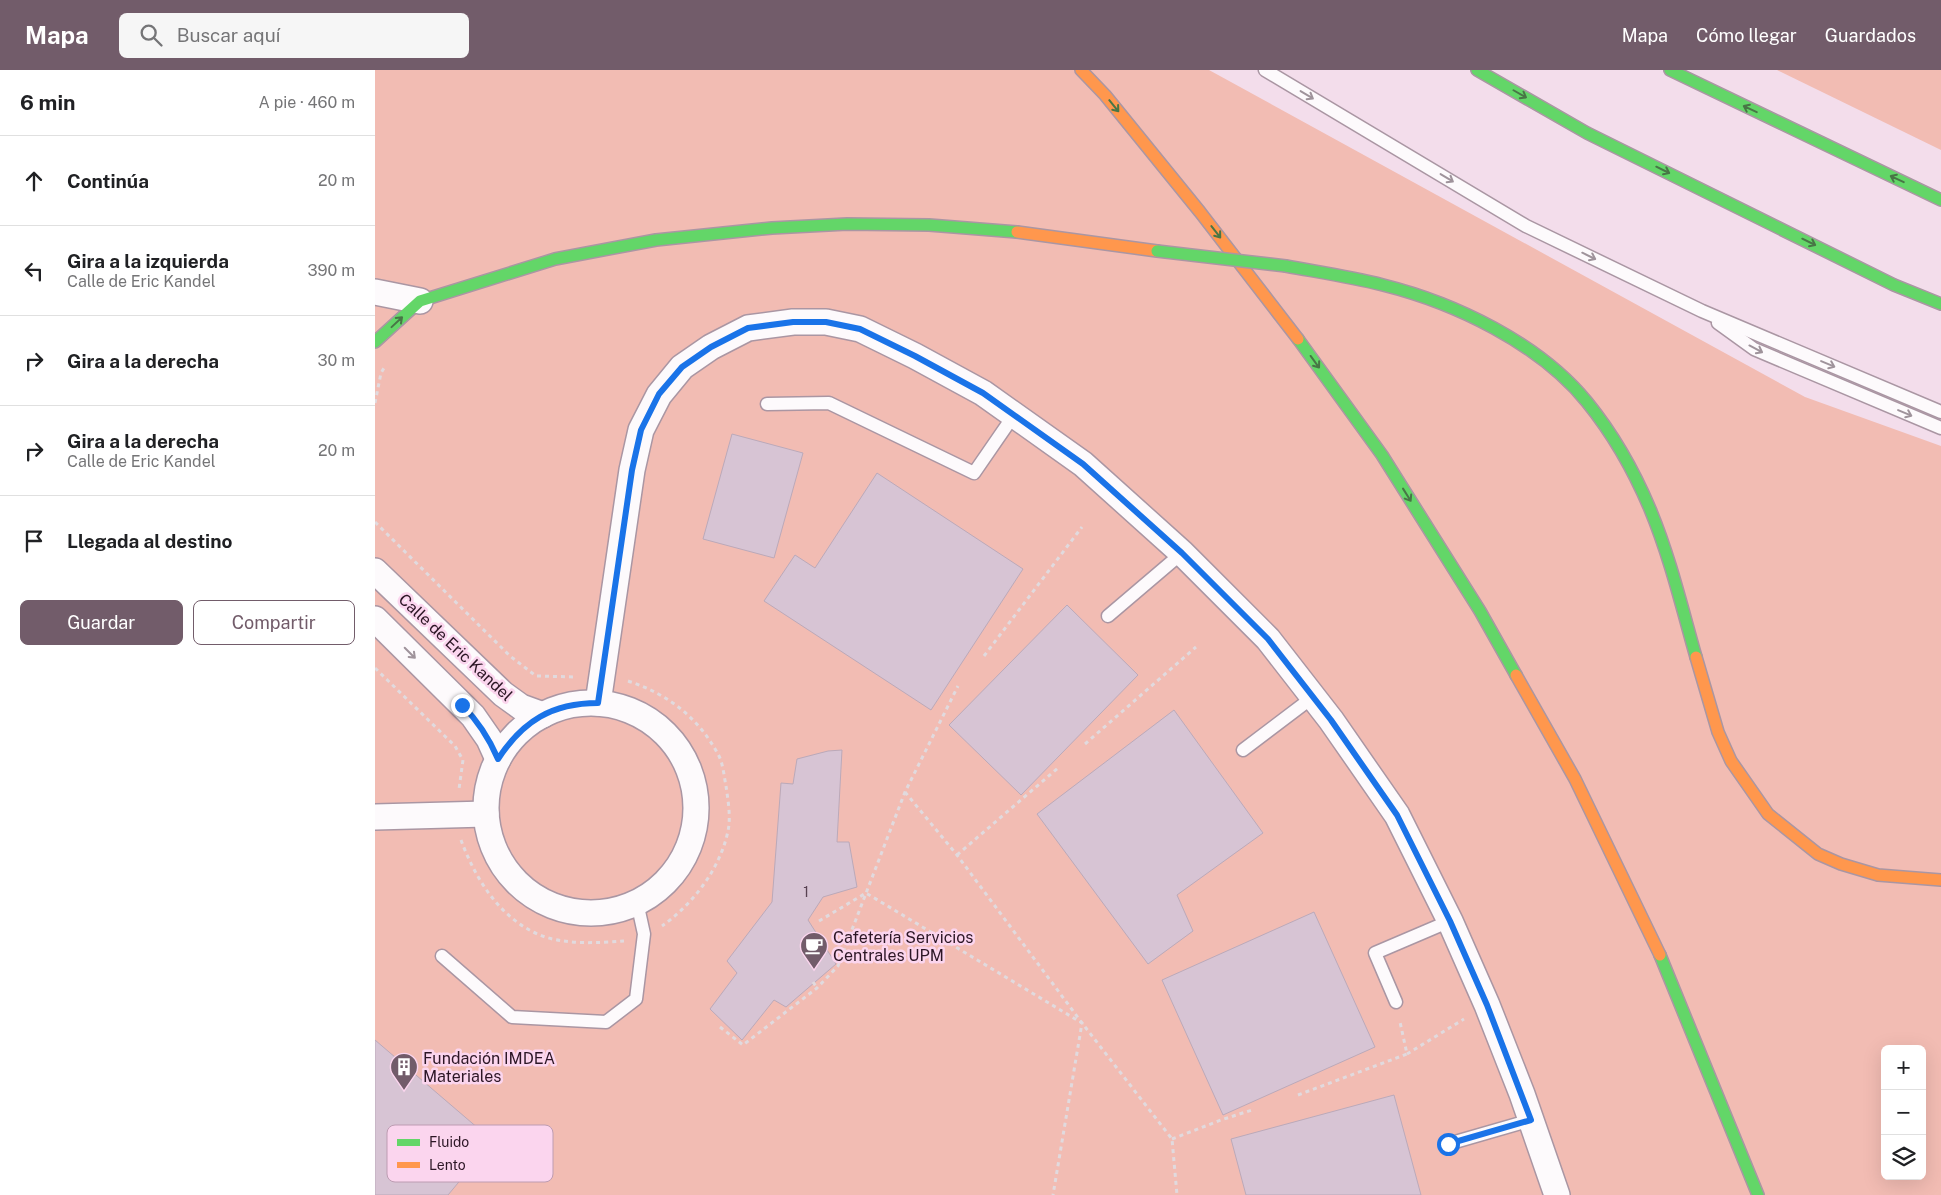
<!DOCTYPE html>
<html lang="es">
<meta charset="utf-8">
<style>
body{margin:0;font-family:"Public Sans",sans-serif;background:#f6f6f6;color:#202124}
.controls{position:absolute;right:15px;bottom:15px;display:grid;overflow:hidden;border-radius:8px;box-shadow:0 5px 20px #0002}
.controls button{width:45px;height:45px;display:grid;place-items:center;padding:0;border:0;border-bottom:1px solid #e0e0e0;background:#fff;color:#202124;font:25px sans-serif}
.stop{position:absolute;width:15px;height:15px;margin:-11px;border:4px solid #1a73e8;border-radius:50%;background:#fff}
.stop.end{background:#1a73e8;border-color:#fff;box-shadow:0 1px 5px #0008}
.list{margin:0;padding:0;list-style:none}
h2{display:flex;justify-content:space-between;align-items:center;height:65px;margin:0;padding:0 20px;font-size:21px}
h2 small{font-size:16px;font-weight:400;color:#757577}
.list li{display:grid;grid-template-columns:32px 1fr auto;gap:15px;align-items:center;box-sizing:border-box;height:90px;padding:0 20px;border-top:1px solid #e0e0e0}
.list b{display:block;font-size:19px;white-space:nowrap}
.list p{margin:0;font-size:16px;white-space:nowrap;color:#757577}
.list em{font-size:16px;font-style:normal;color:#757577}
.actions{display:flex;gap:10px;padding:15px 20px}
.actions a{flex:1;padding:11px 0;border:1px solid #725c6a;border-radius:8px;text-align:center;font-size:18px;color:#725c6a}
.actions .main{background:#725c6a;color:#fff}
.icon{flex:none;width:28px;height:28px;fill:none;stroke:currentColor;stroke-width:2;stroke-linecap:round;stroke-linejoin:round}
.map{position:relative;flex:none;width:1566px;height:1125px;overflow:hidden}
header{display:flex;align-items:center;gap:30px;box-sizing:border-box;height:70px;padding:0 25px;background:#725c6a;color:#fff}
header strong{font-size:24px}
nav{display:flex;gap:28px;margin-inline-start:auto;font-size:18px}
.search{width:350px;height:45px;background:#f6f6f6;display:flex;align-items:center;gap:12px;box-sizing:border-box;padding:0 18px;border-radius:8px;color:#757577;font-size:19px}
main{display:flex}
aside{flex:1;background:#fff}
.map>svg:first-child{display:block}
.green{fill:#f2bcb3;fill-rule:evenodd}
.building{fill:#d7c4d4;stroke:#bba9b9}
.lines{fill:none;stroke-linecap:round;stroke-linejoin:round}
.lane-casing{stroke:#aa96a3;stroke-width:15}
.street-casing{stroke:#aa96a3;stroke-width:28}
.fast-casing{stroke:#aa96a3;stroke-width:14}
.slow-casing{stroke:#aa96a3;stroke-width:14}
.path{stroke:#e1dade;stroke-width:3;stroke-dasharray:4 4;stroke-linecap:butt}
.lane{stroke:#fdfafc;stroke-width:12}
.street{stroke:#fdfafc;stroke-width:25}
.fast{stroke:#63d668;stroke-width:11}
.slow{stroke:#ff974d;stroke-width:11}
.fast-bridge-casing{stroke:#aa96a3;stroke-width:14;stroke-linecap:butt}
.fast-bridge{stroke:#63d668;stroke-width:11}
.oneway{stroke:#487646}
.oneway2{stroke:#9f939b}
.route{stroke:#1a73e8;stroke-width:6}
.labels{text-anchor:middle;stroke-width:5;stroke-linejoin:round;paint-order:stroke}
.number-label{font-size:14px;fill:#584252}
.street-label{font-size:16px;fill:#2c1625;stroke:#fbd5ee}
.poi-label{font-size:16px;fill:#2c1625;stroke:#fbd5ee;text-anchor:start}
.key{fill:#fbd5ee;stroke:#bd9cb2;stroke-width:1}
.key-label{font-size:14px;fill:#2c1625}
</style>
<header>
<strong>Mapa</strong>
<div class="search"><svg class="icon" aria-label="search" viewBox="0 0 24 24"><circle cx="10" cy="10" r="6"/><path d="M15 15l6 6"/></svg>Buscar aquí</div>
<nav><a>Mapa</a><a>Cómo llegar</a><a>Guardados</a></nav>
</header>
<main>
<aside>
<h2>6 min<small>A pie · 460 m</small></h2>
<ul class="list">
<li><svg class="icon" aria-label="ahead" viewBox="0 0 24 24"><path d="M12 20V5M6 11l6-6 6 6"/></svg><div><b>Continúa</b></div><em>20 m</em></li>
<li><svg class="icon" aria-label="left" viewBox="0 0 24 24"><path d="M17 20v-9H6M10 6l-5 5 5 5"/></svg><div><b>Gira a la izquierda</b><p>Calle de Eric Kandel</p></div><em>390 m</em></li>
<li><svg class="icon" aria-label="right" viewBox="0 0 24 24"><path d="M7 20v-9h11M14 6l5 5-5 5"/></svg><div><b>Gira a la derecha</b></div><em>30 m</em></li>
<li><svg class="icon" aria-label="right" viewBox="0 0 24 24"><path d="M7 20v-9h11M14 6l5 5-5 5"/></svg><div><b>Gira a la derecha</b><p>Calle de Eric Kandel</p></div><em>20 m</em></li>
<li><svg class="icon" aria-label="arrive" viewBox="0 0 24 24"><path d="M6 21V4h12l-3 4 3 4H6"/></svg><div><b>Llegada al destino</b></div></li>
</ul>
<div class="actions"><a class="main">Guardar</a><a>Compartir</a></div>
</aside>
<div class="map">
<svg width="1566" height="1125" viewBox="0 0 1566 1125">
<rect width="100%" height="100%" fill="#f3ddeb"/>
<g class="green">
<path d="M0,0h834l596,327 136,49v749h-1566zM1510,979h37v127h-37z"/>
<path d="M1402,0h164v80z"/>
</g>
<g class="building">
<path d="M357,364l71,19 -29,105 -71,-19z"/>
<path d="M502,403l146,96 -92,141 -167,-109 31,-46 20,13z"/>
<path d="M692,535l71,70 -117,120 -72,-70z"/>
<path d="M799,640l89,123 -86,62 16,36 -45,33 -111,-150z"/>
<path d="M467,680l-5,92h12l8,45 -34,10 -15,23 28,44 -50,43 -12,-7 -32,40 -32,-31 27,-36 -10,-12 45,-59 9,-119 12,1 4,-25 31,-8z"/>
<path d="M939,842l61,135 -152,68 -61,-135z"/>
<path d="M0,970l118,101 -45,54h-73z"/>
<path d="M1019,1025l27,100h-175l-15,-56z"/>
</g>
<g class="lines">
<defs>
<g id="lane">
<path d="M890,0l261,156 176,85 239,101"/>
<path d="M1343,253l36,26 187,79"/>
<path d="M392,334l62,-1 145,70 40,-58"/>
<path d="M733,546l74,-63"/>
<path d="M868,680l70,-53"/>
<path d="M67,886l70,61 94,5 30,-23 8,-65 -7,-32"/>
<path d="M1021,932l-21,-49 75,-32"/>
<path d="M1073,1074l83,-24"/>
</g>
<g id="street">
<path d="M0,222l45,9"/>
<path d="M0,501l128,123 18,13 22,8"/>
<path d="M0,549l98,97 16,23 9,20"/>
<path d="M223,633l34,-233 9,-40 18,-35 23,-28 29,-20 37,-19 45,-6h33l34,7 55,27 68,37 100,71 99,89 86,86 63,81 66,95 53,106 37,84 35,89 35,101"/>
<circle cx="216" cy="738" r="105"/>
<path d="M0,747l111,-3"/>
</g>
<g id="fast">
<path d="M1102,0l110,63 307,152 47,19"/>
<path d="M1295,0l271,130"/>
<path d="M911,196c32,6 65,11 97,19 72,18 156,58 204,117 26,32 47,69 63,107 20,48 32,99 46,148"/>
<path d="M923,269l84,116 98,156 36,64"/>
<path d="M0,272l45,-41 135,-42 101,-19 116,-12 75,-4 82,1 88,7"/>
<path d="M1285,885l98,240"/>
</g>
<g id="slow">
<path d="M706,0l24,25 95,117 98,127"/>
<path d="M642,162l140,19"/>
<path d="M1321,587l22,75 13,29 37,53 50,40 23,10 37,11 63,5"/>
<path d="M1141,605l59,104 85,176"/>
</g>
</defs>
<use href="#lane" class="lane-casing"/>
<use href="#street" class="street-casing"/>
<use href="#fast" class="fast-casing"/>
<use href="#slow" class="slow-casing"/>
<g class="path">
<path d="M0,333l6,-30 3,-5"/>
<path d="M0,452l135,134 26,20 41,1"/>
<path d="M609,586l98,-129"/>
<path d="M0,598l80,78 8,14 -4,29"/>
<path d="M253,611c40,13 71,37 91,75 4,8 5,20 7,30 2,14 5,31 2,45 -8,38 -35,73 -66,95"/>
<path d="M710,674l111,-97"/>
<path d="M530,722l52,63 125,168 90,116 5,56"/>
<path d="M86,770c14,38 39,79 79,95 24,10 58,8 84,6"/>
<path d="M582,785l101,-87"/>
<path d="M444,851l47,-28 216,130 -29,172"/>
<path d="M438,912l4,6"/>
<path d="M345,957l23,18 74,-57 21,-22 67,-174 53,-106"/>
<path d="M1032,984l57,-35"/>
<path d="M923,1025l109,-41 -7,-32"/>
<path d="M797,1069l49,-19 31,-10"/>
</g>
<use href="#lane" class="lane"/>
<use href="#street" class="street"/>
<use href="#fast" class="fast"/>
<use href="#slow" class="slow"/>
<defs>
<path id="fast-bridge" d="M782,181l129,15"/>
</defs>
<use href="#fast-bridge" class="fast-bridge-casing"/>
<use href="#fast-bridge" class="fast-bridge"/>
</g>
<defs><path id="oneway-shaft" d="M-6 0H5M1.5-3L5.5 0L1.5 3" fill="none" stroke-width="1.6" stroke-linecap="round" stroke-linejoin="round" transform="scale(1.25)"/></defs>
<g class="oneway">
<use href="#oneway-shaft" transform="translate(1145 24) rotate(30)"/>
<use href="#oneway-shaft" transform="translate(739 36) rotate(51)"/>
<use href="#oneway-shaft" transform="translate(1375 39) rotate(-155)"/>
<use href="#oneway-shaft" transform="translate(1288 100) rotate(26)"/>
<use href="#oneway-shaft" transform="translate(1522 109) rotate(-155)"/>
<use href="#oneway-shaft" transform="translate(841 162) rotate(52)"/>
<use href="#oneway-shaft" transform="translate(1434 172) rotate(26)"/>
<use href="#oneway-shaft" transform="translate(22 252) rotate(-43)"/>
<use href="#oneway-shaft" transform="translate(940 292) rotate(54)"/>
<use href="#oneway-shaft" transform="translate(1032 425) rotate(58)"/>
</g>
<g class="oneway2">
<use href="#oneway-shaft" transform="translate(932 25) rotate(31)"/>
<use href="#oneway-shaft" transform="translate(1072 108) rotate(31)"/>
<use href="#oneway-shaft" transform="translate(1214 186) rotate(26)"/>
<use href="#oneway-shaft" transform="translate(1381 279) rotate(28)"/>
<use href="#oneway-shaft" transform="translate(1453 294) rotate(23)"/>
<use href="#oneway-shaft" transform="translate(1530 343) rotate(23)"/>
<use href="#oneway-shaft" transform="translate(35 583) rotate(45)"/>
</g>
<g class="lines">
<path class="route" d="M87,635c16,16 27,33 36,54 25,-38 54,-56 100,-56l34,-233 9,-40 18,-36 23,-27 29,-20 37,-19 45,-6h33l34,7 55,27 68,37 100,71 99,89 86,86 63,81 66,95 53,106 37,84 44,115 -83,24"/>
</g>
<defs>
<symbol id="cafe-pin" viewBox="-11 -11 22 30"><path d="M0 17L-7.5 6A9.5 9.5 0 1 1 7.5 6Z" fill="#725c6a" stroke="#fbd5ee"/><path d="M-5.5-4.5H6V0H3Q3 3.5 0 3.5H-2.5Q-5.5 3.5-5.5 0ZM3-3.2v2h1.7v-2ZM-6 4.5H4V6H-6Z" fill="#fff"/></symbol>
<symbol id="building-pin" viewBox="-11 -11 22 30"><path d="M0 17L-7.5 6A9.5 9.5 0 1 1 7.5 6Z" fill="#725c6a" stroke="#fbd5ee"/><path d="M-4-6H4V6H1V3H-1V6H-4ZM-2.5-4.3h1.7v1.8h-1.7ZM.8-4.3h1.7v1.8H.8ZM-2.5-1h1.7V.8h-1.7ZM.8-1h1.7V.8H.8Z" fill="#fff"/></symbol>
</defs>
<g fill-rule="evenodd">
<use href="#cafe-pin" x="423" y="860" width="32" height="43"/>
<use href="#building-pin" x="13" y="981" width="32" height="43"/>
</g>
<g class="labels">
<g class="number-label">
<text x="431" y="827">1</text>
</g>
<g class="street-label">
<text transform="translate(81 577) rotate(43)" y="6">Calle de Eric Kandel</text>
</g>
<g class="poi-label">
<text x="458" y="873">Cafetería Servicios<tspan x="458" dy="18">Centrales UPM</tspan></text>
<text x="48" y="994">Fundación IMDEA<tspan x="48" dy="18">Materiales</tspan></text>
</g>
</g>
<rect x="12" y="1055" width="166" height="57" rx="8" class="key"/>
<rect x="22" y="1069" width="23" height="7" fill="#63d668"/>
<rect x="22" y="1092" width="23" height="6" fill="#ff974d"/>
<g class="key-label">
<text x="54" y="1077">Fluido</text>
<text x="54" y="1100">Lento</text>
</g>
</svg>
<div class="controls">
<button>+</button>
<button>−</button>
<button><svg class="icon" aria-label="layers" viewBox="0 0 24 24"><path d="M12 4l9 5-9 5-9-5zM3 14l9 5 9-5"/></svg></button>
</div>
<div class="stop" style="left:1073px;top:1074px"></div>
<div class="stop end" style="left:87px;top:635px"></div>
</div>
</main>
